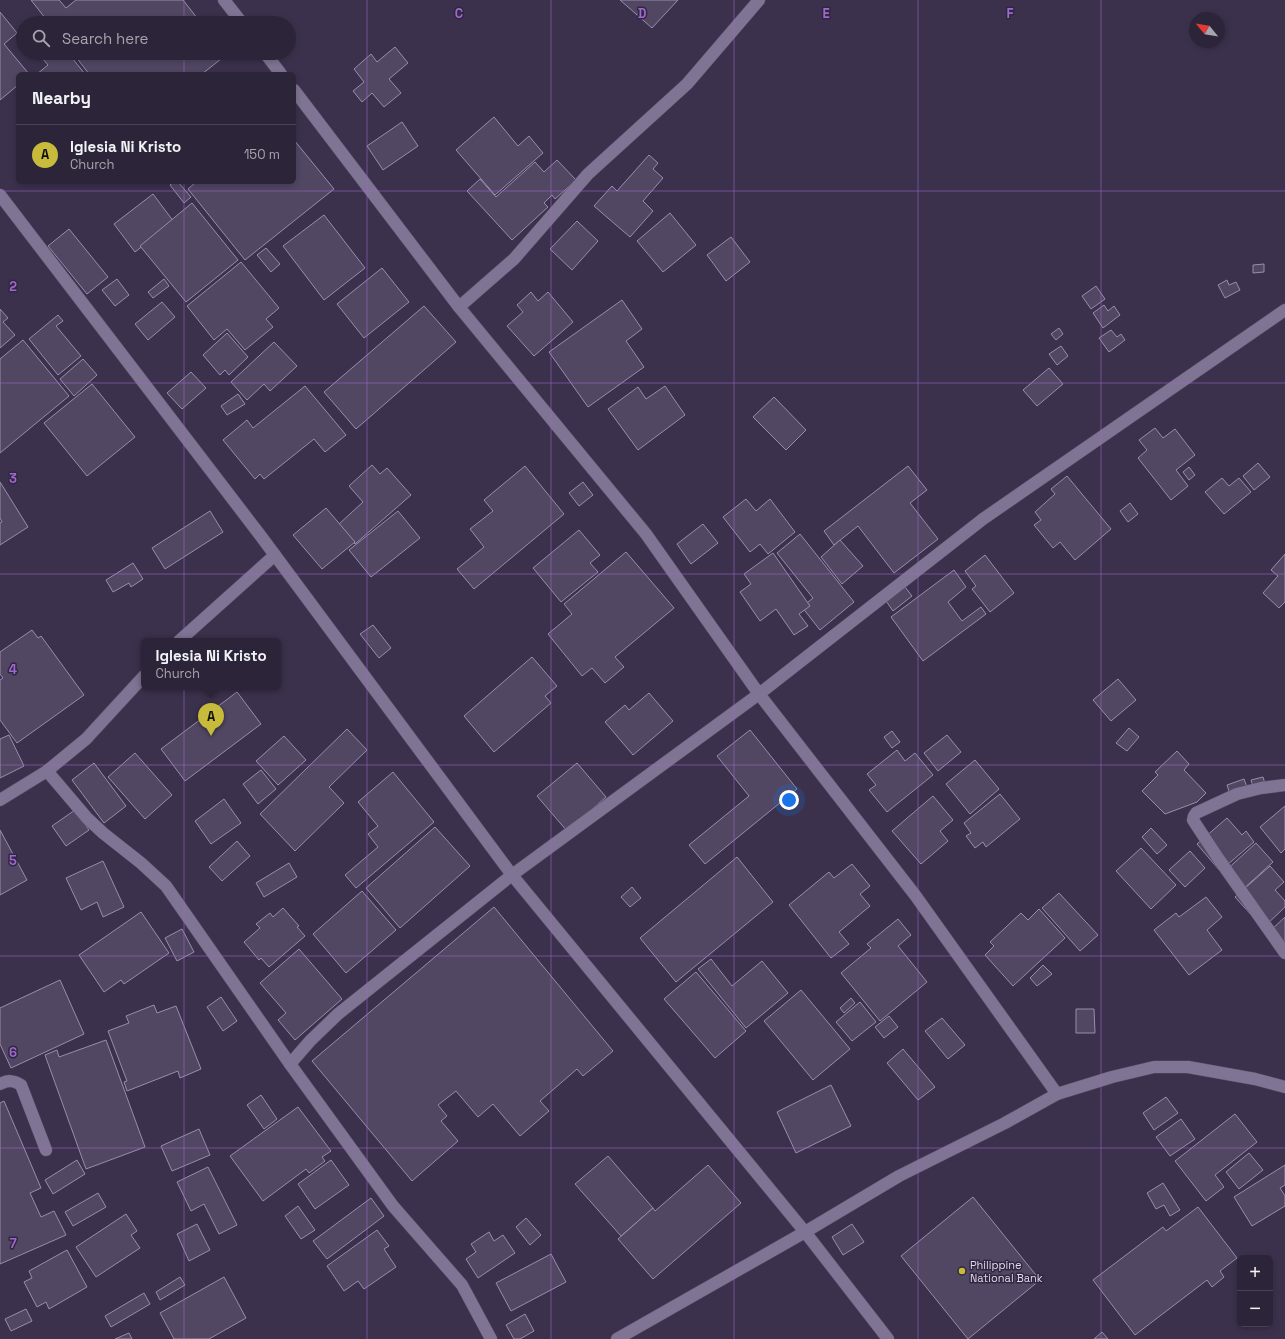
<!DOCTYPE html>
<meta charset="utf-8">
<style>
body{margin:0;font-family:"Space Grotesk",sans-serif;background:#383144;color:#f1f3f6}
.controls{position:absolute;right:12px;bottom:12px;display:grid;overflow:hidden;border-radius:6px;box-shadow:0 2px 6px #0003}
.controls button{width:36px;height:36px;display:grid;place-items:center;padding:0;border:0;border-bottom:1px solid #484253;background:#2c2539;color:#f1f3f6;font:20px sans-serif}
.compass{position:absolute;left:1189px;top:12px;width:36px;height:36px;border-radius:50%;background:#2c2539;box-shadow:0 2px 6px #0003;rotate:300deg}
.you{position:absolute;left:789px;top:800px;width:14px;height:14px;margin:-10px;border:3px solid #fff;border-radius:50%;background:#1a73e8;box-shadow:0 0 0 6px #1a73e833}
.badge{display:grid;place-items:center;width:26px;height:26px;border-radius:50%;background:#c8bb3b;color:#111;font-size:13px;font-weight:700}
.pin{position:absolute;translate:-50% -33px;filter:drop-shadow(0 1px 2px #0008)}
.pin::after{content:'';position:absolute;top:21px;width:14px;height:12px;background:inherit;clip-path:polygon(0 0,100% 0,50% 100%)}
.popup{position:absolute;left:141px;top:638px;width:140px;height:52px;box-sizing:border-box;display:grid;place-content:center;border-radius:6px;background:#2c2539;filter:drop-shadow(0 1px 3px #0005);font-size:13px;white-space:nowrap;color:#a6a5ae}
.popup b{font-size:15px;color:#f1f3f6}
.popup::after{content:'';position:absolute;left:50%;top:100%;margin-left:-8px;border:8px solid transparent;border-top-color:#2c2539}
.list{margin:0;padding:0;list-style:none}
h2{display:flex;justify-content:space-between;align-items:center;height:52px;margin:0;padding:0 16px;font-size:17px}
h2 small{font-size:13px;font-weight:400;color:#a6a5ae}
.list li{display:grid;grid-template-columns:26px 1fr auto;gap:12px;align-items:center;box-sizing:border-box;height:60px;padding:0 16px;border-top:1px solid #484253}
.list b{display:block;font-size:15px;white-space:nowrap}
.list p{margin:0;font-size:13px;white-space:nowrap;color:#a6a5ae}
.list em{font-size:13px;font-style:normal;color:#a6a5ae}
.icon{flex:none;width:22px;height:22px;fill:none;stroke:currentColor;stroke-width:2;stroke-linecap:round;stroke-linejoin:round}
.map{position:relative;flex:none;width:1285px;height:1339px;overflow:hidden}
.search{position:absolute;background:#2c2539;box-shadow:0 2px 6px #0003;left:16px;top:16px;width:280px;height:44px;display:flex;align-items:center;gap:10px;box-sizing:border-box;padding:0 14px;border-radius:22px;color:#a6a5ae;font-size:15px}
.panel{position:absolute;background:#2c2539;box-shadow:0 2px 6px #0003;left:16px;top:72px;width:280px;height:112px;border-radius:6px}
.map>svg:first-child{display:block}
.building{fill:#514763;stroke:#988dad}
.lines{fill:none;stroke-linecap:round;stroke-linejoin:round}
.minor-casing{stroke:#584f66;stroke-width:13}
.minor{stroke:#7f7493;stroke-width:12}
.grid{fill:none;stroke:#9e69ce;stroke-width:1;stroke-opacity:0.55}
.poi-dot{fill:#c8bb3b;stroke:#312741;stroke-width:1.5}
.labels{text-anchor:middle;stroke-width:3;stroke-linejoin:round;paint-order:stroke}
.poi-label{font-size:11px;fill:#dfd9eb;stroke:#312741;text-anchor:start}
.grid-label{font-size:13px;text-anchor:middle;font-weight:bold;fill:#9e69ce;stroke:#312741;stroke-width:3;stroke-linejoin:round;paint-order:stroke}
</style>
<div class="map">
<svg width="1285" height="1339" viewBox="0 0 1285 1339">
<rect width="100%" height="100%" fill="#3b314c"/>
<g class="building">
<path d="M31,0h28l7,8 10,-8h107l18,23h-152z"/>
<path d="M620,0h58l-26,28z"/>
<path d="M0,12l17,21 -13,11 25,30h-11v11l-18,15z"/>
<path d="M395,47l13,16 -19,16 12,14 -17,14 -12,-14 -10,9 -9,-11 11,-9 -10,-13 17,-15 6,8z"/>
<path d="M48,53h20l17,21h-48l11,-9 -6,-7z"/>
<path d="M73,53h152l1,2 -24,19h-113z"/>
<path d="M494,117l24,29 11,-10 14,17 -48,42 -39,-45z"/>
<path d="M402,122l16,24 -35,24 -16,-24z"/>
<path d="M294,140l40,49 -89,71 -57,-71 8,-7h98z"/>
<path d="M649,155l9,8 -5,6 10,9 -20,23 10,10 -23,26 -36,-31 18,-20 5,5z"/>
<path d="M557,160l19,20 -21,19 -3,-4 -8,8 4,4 -36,33 -45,-49 13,-12 16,18 39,-35 9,10z"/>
<path d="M174,182h4l13,15 -7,6 -14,-18z"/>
<path d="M153,194l21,28 -39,30 -21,-28z"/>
<path d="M192,203l46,57 -52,42 -46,-56z"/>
<path d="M670,213l26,32 -33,27 -26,-31z"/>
<path d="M324,215l41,53 -41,32 -41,-54z"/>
<path d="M577,221l21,20 -26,29 -22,-21z"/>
<path d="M69,229l39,48 -21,17 -39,-48z"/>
<path d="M731,237l19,25 -24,19 -19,-26z"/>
<path d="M266,248l14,16 -9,8 -14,-17z"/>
<path d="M241,262l38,46 -13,11 7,8 -28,23 -18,-21 -13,11 -27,-34z"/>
<path d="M1264,264v8l-11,1v-8z"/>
<path d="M382,268l27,34 -45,36 -27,-34z"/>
<path d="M117,279l12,16 -14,11 -13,-16z"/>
<path d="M164,279l5,7 -16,12 -5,-6z"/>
<path d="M1227,280l2,5 7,-3 4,8 -15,8 -7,-13z"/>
<path d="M1096,286l9,13 -14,10 -9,-13z"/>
<path d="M531,292l7,9 10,-9 25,30 -39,34 -27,-30 16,-14 -6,-7z"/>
<path d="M622,300l20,29 -16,12 18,26 -56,40 -39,-55z"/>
<path d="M162,302l13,15 -27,23 -13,-16z"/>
<path d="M1104,305l4,6 6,-5 6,9 -17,13 -10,-15z"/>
<path d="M424,306l32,36 -100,87 -32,-37z"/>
<path d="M0,309l8,9 -5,4 12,13 -15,13z"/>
<path d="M58,315l5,6 -7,5 25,30 -23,19 -29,-36z"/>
<path d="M1059,328l4,6 -7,6 -5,-6z"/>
<path d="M1111,330l6,7 4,-3 4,6 -16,12 -10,-14z"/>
<path d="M227,333l21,24 -19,18 -4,-5 -5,5 -17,-20z"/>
<path d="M23,340l46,56 -69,57v-94z"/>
<path d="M274,342l23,24 -27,25 -6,-7 -17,16 -16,-18z"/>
<path d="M1061,346l7,10 -11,9 -8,-11z"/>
<path d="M83,359l14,16 -23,21 -14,-17z"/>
<path d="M1049,368l14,16 -26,22 -14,-16z"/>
<path d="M191,372l15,16 -24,21 -15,-16z"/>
<path d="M92,384l43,53 -48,39 -43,-53z"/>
<path d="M305,386l41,49 -21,17 -11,-13 -50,40 -4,-5 -5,5 -32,-39 24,-20 6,8z"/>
<path d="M665,386l20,29 -47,35 -30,-41 30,-22 8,12z"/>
<path d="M238,394l7,10 -18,11 -6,-9z"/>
<path d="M774,397l32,33 -20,20 -33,-33z"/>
<path d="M1155,428l8,10 12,-9 20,26 -19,15 12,16 -17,14 -33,-42 9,-8 -8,-10z"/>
<path d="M1258,463l12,14 -16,13 -11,-14z"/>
<path d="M372,465l8,9 7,-6 24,27 -56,49 -17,-19 25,-23 -14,-16z"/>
<path d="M525,466l39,48 -90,75 -17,-20 27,-22 -14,-18 23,-18 -9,-11z"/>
<path d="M908,466l19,24 -17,13 28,36 -44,34 -36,-47 -24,19 -10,-14z"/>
<path d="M1189,467l6,8 -6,5 -6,-8z"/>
<path d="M1067,476l44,53 -36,31 -15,-18 -7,6 -19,-23 7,-5 -6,-8 20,-18 -4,-5z"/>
<path d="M1222,478l7,8 10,-8 12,14 -27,22 -19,-22z"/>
<path d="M0,482l28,45 -28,18v-22l2,-1 -2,-4z"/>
<path d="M583,482l10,13 -14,11 -10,-13z"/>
<path d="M746,499l10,12 14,-12 25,33 -27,22 -8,-10 -10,8 -27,-35z"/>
<path d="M1130,503l8,11 -10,8 -8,-11z"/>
<path d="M326,508l29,34 -33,27 -29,-34z"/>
<path d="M210,511l13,21 -58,37 -13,-21z"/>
<path d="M398,511l22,27 -49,39 -22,-27z"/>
<path d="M703,524l15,19 -27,21 -14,-20z"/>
<path d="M579,530l21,25 -10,8 8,9 -37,30 -28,-34z"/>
<path d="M800,534l54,68 -34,28 -18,-23 11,-9 -36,-45z"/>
<path d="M840,540l23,26 -21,18 -21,-27z"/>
<path d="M626,552l48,56 -59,49 9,10 -19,16 -13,-15 -10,8 -34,-42 24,-20 -8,-10z"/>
<path d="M773,553l37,53 -11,8 9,12 -14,9 -18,-26 -16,12 -20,-29 11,-8 -7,-10z"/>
<path d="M1285,554v48l-6,6 -16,-15 15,-17 -7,-6z"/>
<path d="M985,555l29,38 -24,19 -18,-23 4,-3 -11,-15z"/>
<path d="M133,563l10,16 -12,8 -2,-4 -16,9 -7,-12z"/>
<path d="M954,570l12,17 -18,15 14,19 19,-14 5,7 -63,47 -32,-44z"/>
<path d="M905,587l7,9 -19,15 -7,-10z"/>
<path d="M373,625l18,23 -12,10 -19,-24z"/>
<path d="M32,630l6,8 3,-2 43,59 -67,48 -17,-23v-40l3,-2 -3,-4v-22z"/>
<path d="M532,657l25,29 -12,10 6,7 -57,49 -30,-36z"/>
<path d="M1118,679l18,21 -25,21 -18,-21z"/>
<path d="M237,692l24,32 -76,57 -24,-32z"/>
<path d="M649,693l24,28 -40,34 -28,-33 20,-17 4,5z"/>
<path d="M1129,728l10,9 -12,14 -11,-8z"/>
<path d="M347,729l20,21 -38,37 15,16 -49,48 -35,-37z"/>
<path d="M750,730l47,59 -92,75 -16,-19 60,-49 -32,-40z"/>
<path d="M892,731l8,11 -8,6 -8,-11z"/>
<path d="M9,735l15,31 -24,12v-39z"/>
<path d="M947,735l14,17 -23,19 -14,-18z"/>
<path d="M284,736l22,24 -28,25 -22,-24z"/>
<path d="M897,750l8,11 10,-8 18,22 -46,37 -18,-22 7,-5 -9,-11z"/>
<path d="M1177,751l12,13 -5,6 22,23 -9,9 -32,12 -23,-23 16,-16 -3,-3z"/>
<path d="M135,753l37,42 -27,24 -37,-42z"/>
<path d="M975,760l24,29 -29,25 -24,-30z"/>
<path d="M94,763l32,43 -22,17 -32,-43z"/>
<path d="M577,763l29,34 -39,34 -30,-35z"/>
<path d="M261,770l15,19 -18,15 -15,-20z"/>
<path d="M393,772l41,50 -78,66 -11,-13 33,-28 -10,-13 10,-8 -20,-24z"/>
<path d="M1263,777l4,13 -12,3 -4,-13z"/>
<path d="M1244,779l6,16 -18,6 -5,-16z"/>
<path d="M1000,794l20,25 -34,28 -3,-5 -8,6 -9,-12 5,-3 -7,-10z"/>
<path d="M933,796l20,24 -13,11 8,10 -27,23 -29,-33z"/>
<path d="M224,799l17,24 -30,21 -16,-23z"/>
<path d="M1285,806v43l-4,4 -21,-26z"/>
<path d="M75,810l14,20 -23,16 -14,-20z"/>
<path d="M1227,818l15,17 4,-4 8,11 -34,29 -23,-27z"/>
<path d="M435,827l35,39 -70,62 -34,-40z"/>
<path d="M1151,828l16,17 -10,9 -15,-17z"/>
<path d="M0,830l27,50 -27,15z"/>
<path d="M237,841l13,15 -28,25 -13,-14z"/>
<path d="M1256,843l17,19 -32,29 -17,-19z"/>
<path d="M1141,848l35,37 -25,24 -35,-38z"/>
<path d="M1190,851l15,17 -20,19 -16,-17z"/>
<path d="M737,857l36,45 -97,80 -36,-44z"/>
<path d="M103,861l21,46 -21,10 -6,-15 -16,8 -15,-32z"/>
<path d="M289,863l8,14 -33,20 -8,-14z"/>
<path d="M852,864l18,22 -10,8 10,12 -31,26 10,12 -18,14 -42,-53 40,-33 5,6z"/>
<path d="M1270,866l14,16 -9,8 10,11v6l-22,21 -28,-31z"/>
<path d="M632,887l9,11 -11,9 -9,-10z"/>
<path d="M362,891l34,39 -50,43 -33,-39z"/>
<path d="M1059,893l39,42 -18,16 -38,-43z"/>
<path d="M1206,897l16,20 -15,13 15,20 -33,25 -35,-45 22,-17 3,4z"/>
<path d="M494,907l119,144 -30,25 -6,-7 -37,32 9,10 -29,25 -27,-32 -15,13 -22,-26 -18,14 9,11 -6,5 17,20 -46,40 -100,-120z"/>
<path d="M283,908l16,18 -2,1 8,9 -36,31 -8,-9 -2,2 -15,-18 16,-14 -4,-4 14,-11 3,4z"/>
<path d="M1039,909l26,29 -52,48 -28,-31 9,-9 -4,-4 31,-29 7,7z"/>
<path d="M141,912l28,41 -45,31 -3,-4 -17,12 -25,-37z"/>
<path d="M1285,917v34l-17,-18z"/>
<path d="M898,919l13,16 -13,11 29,36 -47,39 -39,-48 30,-25 -4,-4z"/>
<path d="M182,929l12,23 -17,9 -12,-23z"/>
<path d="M299,949l43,50 -47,41 -17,-20 8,-7 -26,-30z"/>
<path d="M711,959l21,27 30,-25 26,32 -42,35 -48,-59z"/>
<path d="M1043,965l9,9 -15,12 -7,-8z"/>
<path d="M696,972l50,59 -31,27 -51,-59z"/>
<path d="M60,980l24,54 -73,34 -11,-24v-36z"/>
<path d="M801,990l49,59 -37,31 -49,-59z"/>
<path d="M221,997l16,24 -14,10 -16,-24z"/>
<path d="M851,998l4,5 -11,10 -4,-5z"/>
<path d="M860,1002l16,20 -24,19 -16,-19z"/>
<path d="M154,1005l3,8 19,-7 25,63 -21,9 -2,-7 -51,20 -3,-9 3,-1 -19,-50 21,-8 -3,-7z"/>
<path d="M1076,1009h18l1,24h-19z"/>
<path d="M889,1016l9,11 -14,11 -9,-11z"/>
<path d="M942,1018l23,27 -17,14 -23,-28z"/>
<path d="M106,1040l39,107 -59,22 -41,-114 12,-5 2,7z"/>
<path d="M903,1049l32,38 -17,13 -31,-37z"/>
<path d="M831,1085l20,41 -55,27 -19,-41z"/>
<path d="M261,1095l16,24 -13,10 -17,-24z"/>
<path d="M1166,1097l12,16 -24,17 -11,-17z"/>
<path d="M4,1101l37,87 -11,5 11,24 13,-6 12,24 -66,29v-161z"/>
<path d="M298,1107l33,44 -9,6 3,4 -16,12 -3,-4 -43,32 -33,-45z"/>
<path d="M1235,1114l22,28 -42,33 9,12 -18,14 -31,-40z"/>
<path d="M1181,1119l14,20 -25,17 -14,-19z"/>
<path d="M199,1129l11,26 -38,16 -11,-25z"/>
<path d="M1249,1153l14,17 -24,19 -13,-17z"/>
<path d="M608,1156l45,52 -32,28 -46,-52z"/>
<path d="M77,1160l8,14 -32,20 -8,-14z"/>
<path d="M331,1160l18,25 -34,24 -17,-25z"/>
<path d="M708,1165l33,38 -88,76 -35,-40 35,-31 2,3z"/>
<path d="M1285,1165v20l-5,3 5,8v10l-33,20 -18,-29z"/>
<path d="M208,1167l29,58 -18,9 -15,-30 -13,7 -14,-29z"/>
<path d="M1163,1183l17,27 -10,6 -6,-11 -8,4 -9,-16z"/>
<path d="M98,1193l8,14 -33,19 -8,-14z"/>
<path d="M973,1197l67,83 -72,59 -67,-83z"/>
<path d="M371,1198l13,18 -57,43 -14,-18z"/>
<path d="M298,1206l17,24 -14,9 -16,-23z"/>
<path d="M1198,1207l39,51 -17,13 4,6 -12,10 -5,-7 -72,55 -42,-55 70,-53 3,4z"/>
<path d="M126,1214l11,17 -6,4 9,13 -44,29 -20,-30z"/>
<path d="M526,1218l15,17 -11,10 -14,-18z"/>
<path d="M197,1224l13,26 -21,11 -12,-27z"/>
<path d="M852,1224l12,18 -21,13 -11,-18z"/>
<path d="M377,1230l12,16 -5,3 12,18 -32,22 -6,-8 -14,10 -17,-25z"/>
<path d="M489,1232l5,9 9,-6 12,18 -37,25 -12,-19 10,-7 -5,-8z"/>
<path d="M67,1250l20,37 -38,22 -3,-7 -9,5 -13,-25 8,-4 -3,-7z"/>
<path d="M551,1254l15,28 -55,29 -15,-28z"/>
<path d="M180,1277l5,8 -25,15 -4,-8z"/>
<path d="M224,1277l22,41 -37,21h-35l-14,-26z"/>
<path d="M144,1293l6,11 -39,23 -6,-11z"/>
<path d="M26,1309l6,12 -21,10 -6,-12z"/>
<path d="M525,1314l9,17 -14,8h-6l-8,-14z"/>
<path d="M1102,1332l6,7h-14z"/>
<path d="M129,1333l3,6h-17z"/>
</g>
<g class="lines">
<defs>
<g id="minor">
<path d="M224,0l18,23"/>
<path d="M265,53l16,21"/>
<path d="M294,90l165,217 187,227 113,160 156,201 142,199"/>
<path d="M0,195l260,340 252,340 293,357 83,107"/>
<path d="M459,307l55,-48 74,-85 99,-90 72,-84"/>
<path d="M179,641l96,-86"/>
<path d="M47,771l40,47 16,15 38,30 25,23 124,178 103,142 69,79 29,54"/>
<path d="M1285,785l-24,3 -24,6 -41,19 -2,3 -1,4 25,38 67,95"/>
<path d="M0,800l47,-29 39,-32 58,-63"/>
<path d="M290,1064l20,-23 28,-27 174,-139 247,-181 224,-175 302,-209"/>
<path d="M0,1084c8,-4 13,-4 21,1l25,65"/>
<path d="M617,1339l188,-107 94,-56 106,-53 52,-29 55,-17 42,-10h34l67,12 30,8"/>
</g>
</defs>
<use href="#minor" class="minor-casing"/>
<use href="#minor" class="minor"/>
</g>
<path class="grid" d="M184,0v23M367,0v1339M551,0v1339M734,0v1339M918,0v1339M1101,0v1339M184,53v21M184,182v1157M0,191h1285M0,383h1285M0,574h1285M0,765h1285M0,956h1285M0,1148h1285"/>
<circle class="poi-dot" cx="962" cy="1271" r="4"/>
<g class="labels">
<g class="poi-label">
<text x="970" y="1269">Philippine<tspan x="970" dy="13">National Bank</tspan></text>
</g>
</g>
<g class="grid-label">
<text x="459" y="18">C</text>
<text x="642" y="18">D</text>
<text x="826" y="18">E</text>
<text x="1010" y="18">F</text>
<text x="13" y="291">2</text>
<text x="13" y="483">3</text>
<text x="13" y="674">4</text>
<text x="13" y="865">5</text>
<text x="13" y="1057">6</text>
<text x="13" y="1248">7</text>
</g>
</svg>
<div class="controls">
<button>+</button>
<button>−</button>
</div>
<svg class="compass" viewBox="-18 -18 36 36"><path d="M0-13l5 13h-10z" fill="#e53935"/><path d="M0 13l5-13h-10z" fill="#a6a5ae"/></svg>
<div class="you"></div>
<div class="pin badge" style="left:211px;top:736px">A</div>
<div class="popup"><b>Iglesia Ni Kristo</b>Church</div>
<div class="search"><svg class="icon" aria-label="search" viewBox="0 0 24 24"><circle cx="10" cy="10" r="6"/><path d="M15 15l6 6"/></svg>Search here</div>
<section class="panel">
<h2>Nearby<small></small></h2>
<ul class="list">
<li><span class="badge">A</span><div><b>Iglesia Ni Kristo</b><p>Church</p></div><em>150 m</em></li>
</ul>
</section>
</div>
